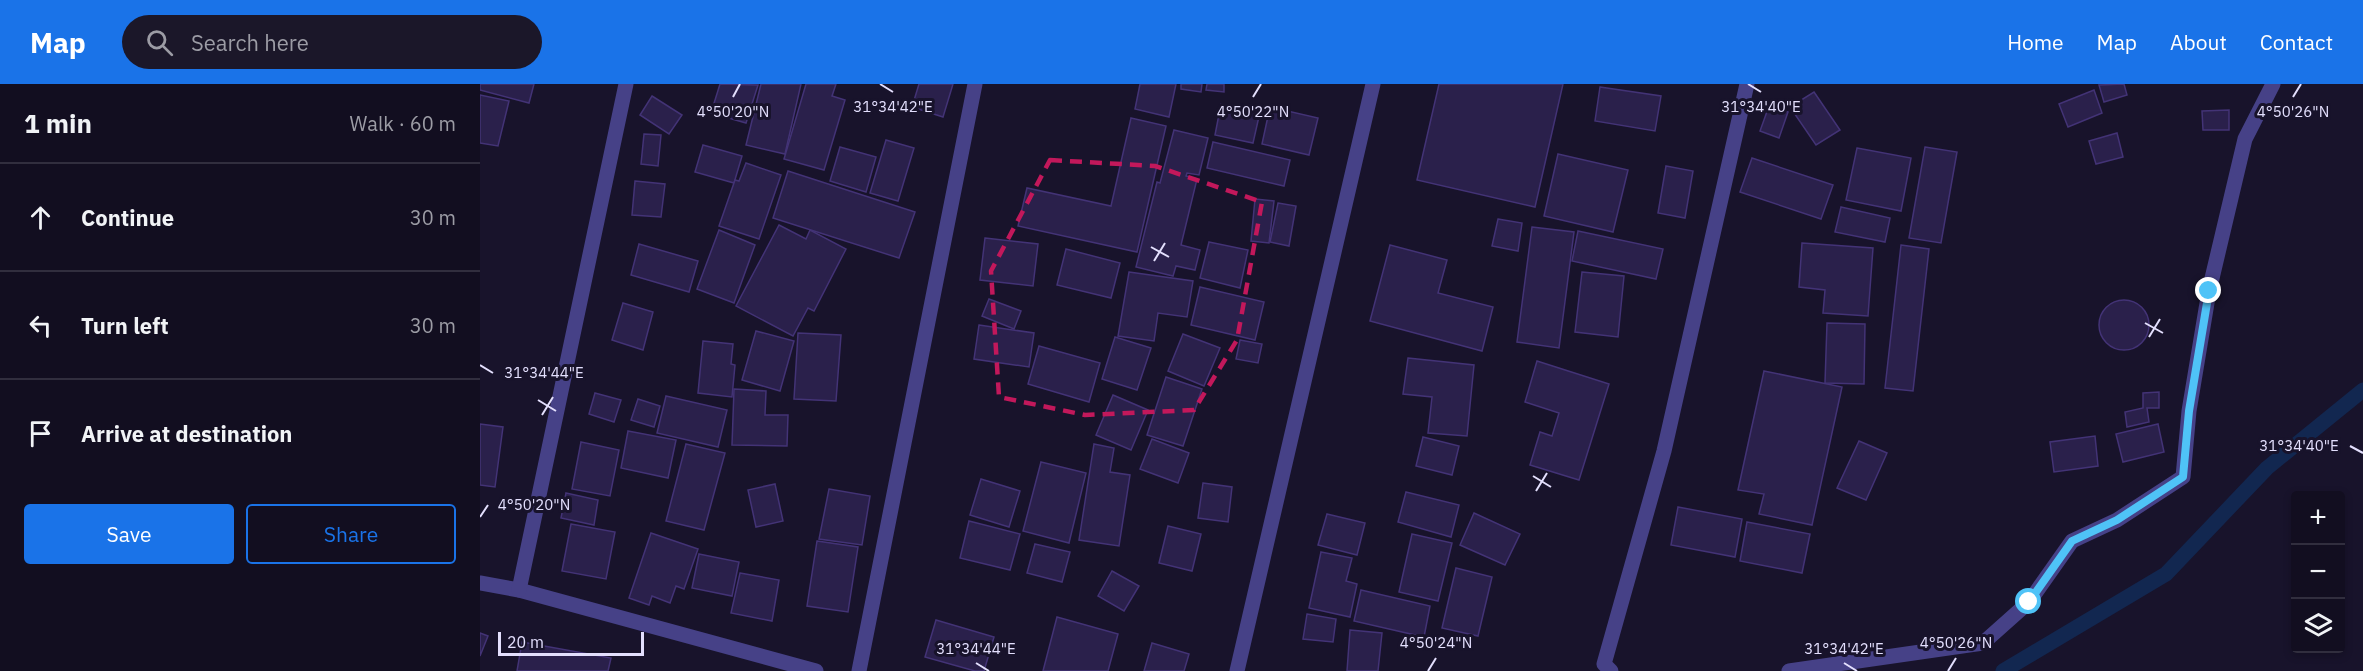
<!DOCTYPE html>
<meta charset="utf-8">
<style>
body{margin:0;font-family:"IBM Plex Sans",sans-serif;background:#1b1729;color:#f1f3f6}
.controls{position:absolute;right:18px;bottom:18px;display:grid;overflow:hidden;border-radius:6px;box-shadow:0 3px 9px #0003}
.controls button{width:54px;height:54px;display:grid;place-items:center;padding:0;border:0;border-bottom:2px solid #312e3e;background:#120e20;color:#f1f3f6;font:30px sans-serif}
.scale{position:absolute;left:18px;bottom:15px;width:146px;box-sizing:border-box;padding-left:6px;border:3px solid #e3dffd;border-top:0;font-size:16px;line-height:21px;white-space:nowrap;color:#e3dffd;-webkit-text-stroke:4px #18132b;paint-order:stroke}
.stop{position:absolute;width:18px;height:18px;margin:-14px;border:4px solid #4fc3f7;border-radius:50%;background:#fff}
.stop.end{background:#4fc3f7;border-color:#fff;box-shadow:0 2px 6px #0008}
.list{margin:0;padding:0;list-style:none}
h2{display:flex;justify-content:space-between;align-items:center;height:78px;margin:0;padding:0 24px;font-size:26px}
h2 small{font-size:20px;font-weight:400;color:#9c9ca5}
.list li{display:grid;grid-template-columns:39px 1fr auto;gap:18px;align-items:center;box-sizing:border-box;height:108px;padding:0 24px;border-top:2px solid #312e3e}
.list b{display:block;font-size:22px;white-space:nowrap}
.list em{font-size:20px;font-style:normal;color:#9c9ca5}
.actions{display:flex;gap:12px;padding:18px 24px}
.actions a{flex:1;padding:14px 0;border:2px solid #1a73e8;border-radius:6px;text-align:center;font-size:21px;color:#1a73e8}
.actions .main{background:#1a73e8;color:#fff}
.icon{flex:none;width:33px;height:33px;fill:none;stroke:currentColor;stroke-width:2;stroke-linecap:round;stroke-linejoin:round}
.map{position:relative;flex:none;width:1883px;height:587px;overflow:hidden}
header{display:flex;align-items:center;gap:36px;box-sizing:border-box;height:84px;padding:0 30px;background:#1a73e8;color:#fff}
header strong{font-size:28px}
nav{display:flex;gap:33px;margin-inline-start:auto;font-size:21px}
.search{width:420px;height:54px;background:#1b1729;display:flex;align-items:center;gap:15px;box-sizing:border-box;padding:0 21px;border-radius:33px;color:#9c9ca5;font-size:22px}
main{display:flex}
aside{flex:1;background:#120e20}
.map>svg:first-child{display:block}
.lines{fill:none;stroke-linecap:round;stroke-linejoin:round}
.stream{stroke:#122750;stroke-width:15}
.building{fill:#2a204b;stroke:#433376;stroke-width:1.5}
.street{stroke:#464187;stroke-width:15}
.route{stroke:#4fc3f7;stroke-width:8}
.marked{fill:none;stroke:#c2185b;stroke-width:4.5;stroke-dasharray:12 8;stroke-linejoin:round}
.ticks{fill:none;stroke:#e3dffd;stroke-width:2}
.ticks-label{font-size:15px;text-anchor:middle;fill:#e3dffd;stroke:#18132b;stroke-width:6;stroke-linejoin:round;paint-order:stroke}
</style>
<header>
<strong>Map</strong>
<div class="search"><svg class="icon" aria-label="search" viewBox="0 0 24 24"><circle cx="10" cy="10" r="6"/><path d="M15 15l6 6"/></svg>Search here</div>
<nav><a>Home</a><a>Map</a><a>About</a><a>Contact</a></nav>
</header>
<main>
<aside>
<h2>1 min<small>Walk · 60 m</small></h2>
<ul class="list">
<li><svg class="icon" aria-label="ahead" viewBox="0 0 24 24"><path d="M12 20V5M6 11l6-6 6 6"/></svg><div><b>Continue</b></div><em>30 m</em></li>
<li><svg class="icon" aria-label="left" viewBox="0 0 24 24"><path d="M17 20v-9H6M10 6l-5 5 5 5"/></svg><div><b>Turn left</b></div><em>30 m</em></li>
<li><svg class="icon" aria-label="arrive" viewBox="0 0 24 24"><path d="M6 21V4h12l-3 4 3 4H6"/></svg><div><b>Arrive at destination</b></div></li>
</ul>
<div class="actions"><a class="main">Save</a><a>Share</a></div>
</aside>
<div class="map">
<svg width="1883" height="587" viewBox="0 0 1883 587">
<rect width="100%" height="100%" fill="#18132b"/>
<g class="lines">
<path class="stream" d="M1523,587l163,-97 101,-106 96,-78"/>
</g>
<g class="building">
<path d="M0,0h54l-5,19 -49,-13z"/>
<path d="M240,0l38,1 -12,38 -35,-10z"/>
<path d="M281,0h40l-16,70 -39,-9z"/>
<path d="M326,0h30l-4,12 13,4 -21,70 -40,-11z"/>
<path d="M439,0h34l-10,33 -31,-10z"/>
<path d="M660,0h36l-7,33 -34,-8z"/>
<path d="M701,0h21l-1,8 -20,-3z"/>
<path d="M727,0h17v8l-18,-2z"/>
<path d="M959,0h124l-28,123 -118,-27z"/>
<path d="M1644,0l3,11 -23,7 -5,-17z"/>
<path d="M1120,3l61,9 -6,35 -60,-10z"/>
<path d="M1614,6l8,23 -34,14 -9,-23z"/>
<path d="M1334,8l26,38 -24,15 -26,-38z"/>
<path d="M0,11l29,6 -11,45 -18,-3z"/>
<path d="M172,12l30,19 -13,19 -29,-19z"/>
<path d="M741,20l39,8 -7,31 -38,-8z"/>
<path d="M1289,22l19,6 -9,26 -19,-7z"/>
<path d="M790,23l48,11 -9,37 -47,-11z"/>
<path d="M1749,26v20h-26l-1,-19z"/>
<path d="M651,34l35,8 -29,126 -119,-26 9,-38 84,18z"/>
<path d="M694,46l34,8 -9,37 -12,-2 -1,3 11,3 -16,66 19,5 -5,20 -19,-4 -3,10 -37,-9 21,-85 3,1z"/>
<path d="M1637,49l6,24 -27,7 -7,-23z"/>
<path d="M164,50l17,1 -3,31 -17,-2z"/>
<path d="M406,56l28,8 -16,53 -28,-8z"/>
<path d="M733,58l77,18 -6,26 -77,-18z"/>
<path d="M223,61l39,11 -8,27 -39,-11z"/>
<path d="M360,63l36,10 -10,35 -36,-11z"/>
<path d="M1445,63l32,5 -16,91 -32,-5z"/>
<path d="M1377,64l54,10 -10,53 -55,-11z"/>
<path d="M1078,70l70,16 -15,62 -69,-16z"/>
<path d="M1272,74l81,27 -12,34 -81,-27z"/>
<path d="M266,79l35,12 -22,64 -40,-13 16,-46 4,1z"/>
<path d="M1186,82l27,5 -8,47 -27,-5z"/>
<path d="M308,87l127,41 -16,46 -126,-40z"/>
<path d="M155,97l30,3 -4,33 -29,-2z"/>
<path d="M775,115l19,2 -5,42 -18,-2z"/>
<path d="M798,119l18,3 -7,40 -19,-4z"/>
<path d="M1361,123l49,11 -5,24 -50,-10z"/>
<path d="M1018,135l24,4 -4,28 -26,-5z"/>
<path d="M299,141l27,14 4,-9 36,19 -32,62 -6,-3 -15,28 -57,-30z"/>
<path d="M1052,143l42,5 -15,116 -42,-6z"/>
<path d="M239,146l36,15 -21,58 -37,-14z"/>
<path d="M1098,147l85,18 -7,30 -84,-18z"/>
<path d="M505,154l53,6 -5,42 -53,-6z"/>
<path d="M729,158l39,8 -8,38 -40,-10z"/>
<path d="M1322,159l71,5 -5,68 -45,-3 2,-23 -26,-3z"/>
<path d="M159,160l59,17 -9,31 -58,-17z"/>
<path d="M910,161l57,15 -9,33 55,14 -11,44 -112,-30z"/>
<path d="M1421,161l28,4 -16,142 -28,-3z"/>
<path d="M586,165l54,14 -9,35 -54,-13z"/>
<path d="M649,188l64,9 -6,36 -29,-4 -4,28 -36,-5z"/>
<path d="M1102,188l42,4 -6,61 -43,-5z"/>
<path d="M720,203l64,15 -9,38 -64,-15z"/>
<path d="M509,215l32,12 -7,18 -32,-13z"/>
<circle cx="1644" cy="241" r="25"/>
<path d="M143,219l30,9 -10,38 -31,-10z"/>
<path d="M1347,239l38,1 -1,60 -39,-1z"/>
<path d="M499,241l55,8 -5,34 -55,-8z"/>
<path d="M276,247l38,10 -14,50 -38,-11z"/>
<path d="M318,249l43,2 -5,66 -42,-2z"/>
<path d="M703,250l37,14 -16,38 -36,-15z"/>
<path d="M635,253l36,11 -14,42 -35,-11z"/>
<path d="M760,256l22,4 -4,19 -22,-4z"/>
<path d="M223,257l30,3 -2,20 4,1 -3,32 -34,-4z"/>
<path d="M559,262l61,17 -11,39 -61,-18z"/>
<path d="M928,274l66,7 -7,71 -39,-3 4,-36 -29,-3z"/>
<path d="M1057,277l72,23 -30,96 -49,-15 10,-33 12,4 7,-23 -34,-11z"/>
<path d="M1284,287l78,16 -30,138 -53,-11 5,-20 -26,-4z"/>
<path d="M686,293l36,12 -19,57 -36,-11z"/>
<path d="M254,305l32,2 -1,24h23l-1,31 -55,-1z"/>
<path d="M1679,308v16h-12l2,14 -22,5 -2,-15 18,-4v-15z"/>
<path d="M115,309l26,7 -7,22 -25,-8z"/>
<path d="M633,311l35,15 -17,40 -35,-15z"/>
<path d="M186,312l61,14 -9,37 -61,-14z"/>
<path d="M158,315l22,7 -6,21 -23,-7z"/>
<path d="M0,340l23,3 -8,60 -15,-2z"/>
<path d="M1678,340l6,28 -41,10 -7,-28z"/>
<path d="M148,347l48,9 -8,38 -47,-10z"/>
<path d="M1615,352l3,30 -44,6 -4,-30z"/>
<path d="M943,353l36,9 -7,29 -36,-9z"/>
<path d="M672,355l37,14 -11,30 -38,-14z"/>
<path d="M1379,357l28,12 -21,47 -29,-12z"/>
<path d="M101,358l38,8 -9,46 -38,-7z"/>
<path d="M206,360l39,9 -21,77 -38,-9z"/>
<path d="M614,360l20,4 -4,24 20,3 -11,71 -40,-6z"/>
<path d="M561,378l45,11 -17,70 -46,-12z"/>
<path d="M501,395l39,12 -11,36 -39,-12z"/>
<path d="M723,399l29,4 -4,35 -30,-4z"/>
<path d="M295,400l8,37 -27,6 -8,-37z"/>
<path d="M349,405l41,7 -8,49 -43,-6z"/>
<path d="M926,408l53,13 -8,32 -53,-15z"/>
<path d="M86,409l32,7 -4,25 -33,-7z"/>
<path d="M1198,423l64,12 -7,38 -64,-12z"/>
<path d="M994,429l46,21 -15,31 -45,-20z"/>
<path d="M847,430l38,9 -8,32 -39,-10z"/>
<path d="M489,437l51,13 -10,36 -50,-12z"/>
<path d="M1267,438l63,12 -8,39 -62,-12z"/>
<path d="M91,440l44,8 -9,47 -44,-8z"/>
<path d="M688,442l33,8 -9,37 -33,-8z"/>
<path d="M171,449l47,16 -14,40 -8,-3 -6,17 -18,-7 -3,9 -20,-7z"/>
<path d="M932,450l40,9 -14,58 -39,-9z"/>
<path d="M337,457l41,6 -10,65 -41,-6z"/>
<path d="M555,460l35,8 -8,30 -35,-9z"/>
<path d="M841,468l31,6 -6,23 11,3 -7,33 -41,-9z"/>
<path d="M219,470l40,8 -7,34 -40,-8z"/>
<path d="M976,484l36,9 -14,59 -36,-8z"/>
<path d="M632,487l27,15 -15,25 -26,-15z"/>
<path d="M260,489l39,7 -7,41 -41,-8z"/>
<path d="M881,506l69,16 -6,31 -70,-16z"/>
<path d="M827,530l29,5 -3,23 -30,-3z"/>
<path d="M577,533l61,17 -10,37h-65z"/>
<path d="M456,536l58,17 -10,34h-9l-50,-14z"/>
<path d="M870,546l32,3 -4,38h-31z"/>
<path d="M0,549l8,3 -8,20z"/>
<path d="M42,558l89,16 -3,13h-91z"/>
<path d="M672,559l37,11 -5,17h-40z"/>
</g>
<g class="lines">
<g class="street">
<path d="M0,499l39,7 297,81"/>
<path d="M39,506l107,-506"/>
<path d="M379,587l116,-587"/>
<path d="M757,587l136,-587"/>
<path d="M1131,587l-7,-7 60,-213 83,-367"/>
<path d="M1309,587l194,-28 46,-41 43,-61 45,-21 66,-43 6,-66 20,-120 36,-152 28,-55"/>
</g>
</g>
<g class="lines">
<path class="route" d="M1549,518l43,-61 45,-21 66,-43 6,-66 20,-120"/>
</g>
<path class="marked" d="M570,76l105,6 107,36 -25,138 -43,70 -109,5 -86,-18 -8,-126z"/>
<path class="ticks" d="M400,0l13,8M1268,0l13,8M253,13l7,-13M773,13l8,-13M1813,13l8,-13M671,163l18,10M674,177l11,-18M1665,239l18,10M1669,253l11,-18M0,281l13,8M58,316l18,11M62,331l11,-18M1870,362l13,7M1053,392l18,11M1056,407l11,-18M0,433l8,-12M496,579l13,8M1364,579l13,8M948,587l8,-13M1468,587l8,-13"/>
<g class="ticks-label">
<text x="413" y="28">31°34'42"E</text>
<text x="1281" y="28">31°34'40"E</text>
<text x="253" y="33">4°50'20"N</text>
<text x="773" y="33">4°50'22"N</text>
<text x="1813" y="33">4°50'26"N</text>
<text x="64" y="294">31°34'44"E</text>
<text x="1819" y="367">31°34'40"E</text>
<text x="54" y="426">4°50'20"N</text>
<text x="956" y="564">4°50'24"N</text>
<text x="1476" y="564">4°50'26"N</text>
<text x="496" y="570">31°34'44"E</text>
<text x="1364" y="570">31°34'42"E</text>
</g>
</svg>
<div class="controls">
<button>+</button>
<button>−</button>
<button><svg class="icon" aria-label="layers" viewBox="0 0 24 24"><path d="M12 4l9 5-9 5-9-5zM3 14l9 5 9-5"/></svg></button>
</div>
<div class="scale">20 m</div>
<div class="stop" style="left:1549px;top:518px"></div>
<div class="stop end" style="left:1729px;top:207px"></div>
</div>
</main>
